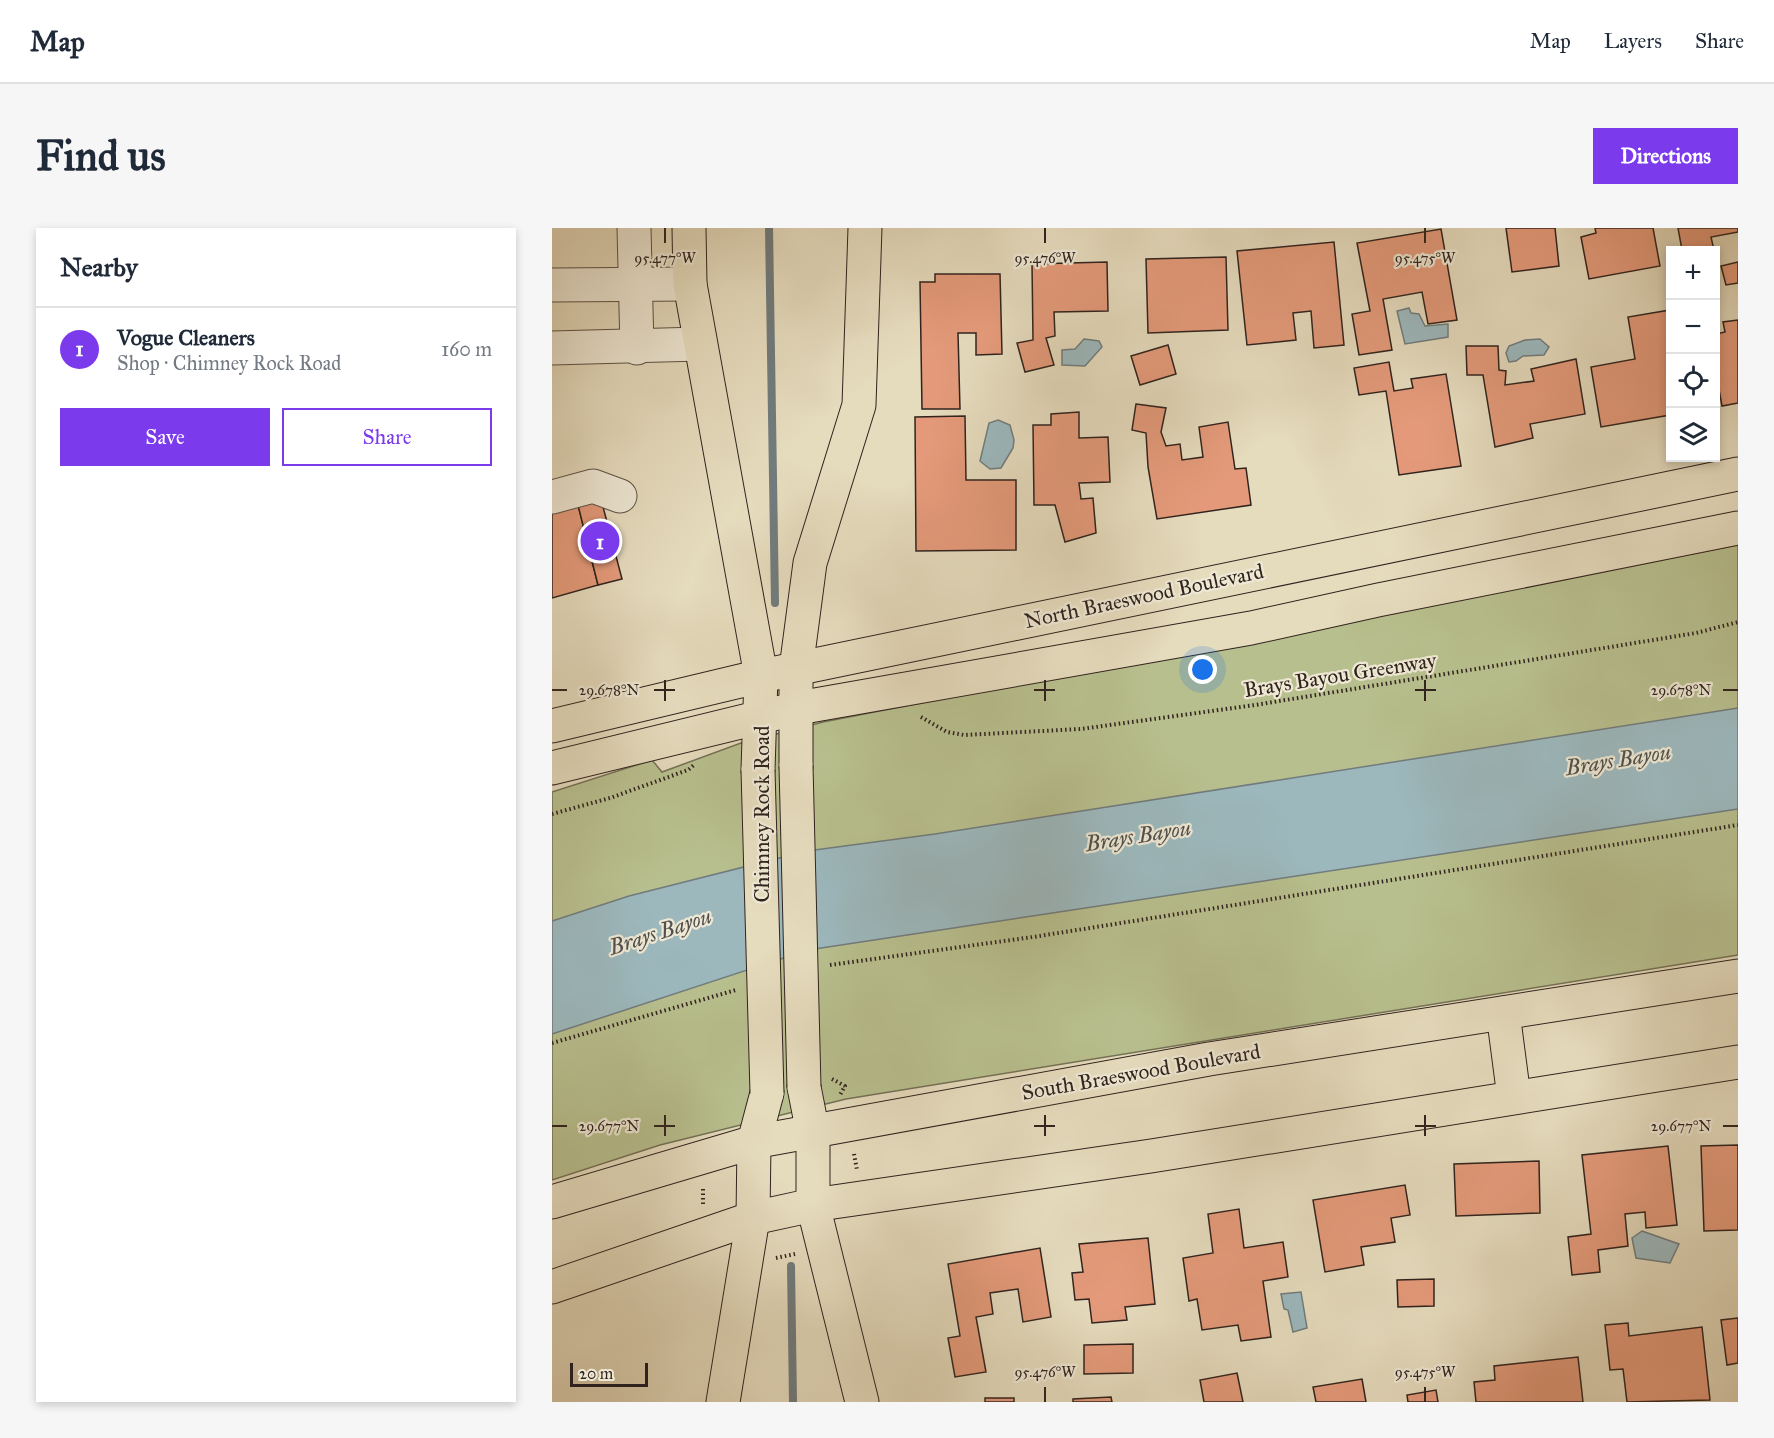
<!DOCTYPE html>
<meta charset="utf-8">
<style>
body{margin:0;font-family:"IM FELL Great Primer",serif;background:#f6f6f7;color:#1f2937}
.controls{position:absolute;right:18px;top:18px;display:grid;overflow:hidden;border-radius:0px;box-shadow:0 3px 9px #0003}
.controls button{width:54px;height:54px;display:grid;place-items:center;padding:0;border:0;border-bottom:2px solid #e0e1e3;background:#fff;color:#1f2937;font:30px sans-serif}
.scale{position:absolute;left:18px;bottom:15px;width:78px;box-sizing:border-box;padding-left:6px;border:3px solid #30231e;border-top:0;font-size:16px;line-height:21px;white-space:nowrap;color:#30231e;-webkit-text-stroke:4px #eee8d4;paint-order:stroke}
.you{position:absolute;left:651px;top:442px;width:21px;height:21px;margin:-15px;border:4px solid #fff;border-radius:50%;background:#1a73e8;box-shadow:0 0 0 9px #1a73e833}
.badge{display:grid;place-items:center;width:39px;height:39px;border-radius:50%;background:#7c3aed;color:#fff;font-size:20px;font-weight:700}
.pin{position:absolute;translate:-50% -50%;border:3px solid #fff;box-shadow:0 2px 6px #0006}
.list{margin:0;padding:0;list-style:none}
h2{display:flex;justify-content:space-between;align-items:center;height:78px;margin:0;padding:0 24px;font-size:26px}
h2 small{font-size:20px;font-weight:400;color:#747a83}
.list li{display:grid;grid-template-columns:39px 1fr auto;gap:18px;align-items:center;box-sizing:border-box;height:84px;padding:0 24px;border-top:2px solid #e0e1e3}
.list b{display:block;font-size:22px;white-space:nowrap}
.list p{margin:0;font-size:20px;white-space:nowrap;color:#747a83}
.list em{font-size:20px;font-style:normal;color:#747a83}
.actions{display:flex;gap:12px;padding:18px 24px}
.actions a{flex:1;padding:14px 0;border:2px solid #7c3aed;border-radius:0px;text-align:center;font-size:21px;color:#7c3aed}
.actions .main{background:#7c3aed;color:#fff}
.icon{flex:none;width:33px;height:33px;fill:none;stroke:currentColor;stroke-width:2;stroke-linecap:round;stroke-linejoin:round}
.map{position:relative;flex:none;width:1186px;height:1174px;overflow:hidden;border-radius:0px}
header{display:flex;align-items:center;gap:36px;box-sizing:border-box;height:84px;padding:0 30px;background:#fff;border-bottom:2px solid #e0e1e3}
header strong{font-size:28px}
nav{display:flex;gap:33px;margin-inline-start:auto;font-size:21px}
.intro{display:flex;align-items:center;justify-content:space-between;box-sizing:border-box;height:144px;padding:0 36px}
h1{margin:0;font-size:42px}
.button{padding:15px 27px;border-radius:0px;background:#7c3aed;color:#fff;font-size:21px;font-weight:700}
main{display:flex;gap:36px;padding:0 36px}
aside{flex:1;background:#fff;border-radius:0px;box-shadow:0 3px 9px #0003}
.map>svg:first-child{display:block}
.green{fill:#b8bf8e;stroke:#747156;stroke-width:1.5}
.water{fill:#9cb8bd;stroke:#717c7d;stroke-width:1.5}
.lines{fill:none;stroke-linecap:round;stroke-linejoin:round}
.stream{stroke:#717c7d;stroke-width:8}
.building{fill:#e49a7a;stroke:#30231e;stroke-width:1.5}
.minor-casing{stroke:#5d5146;stroke-width:35}
.major-casing{stroke:#30231e;stroke-width:35}
.path{stroke:#30231e;stroke-width:4;stroke-dasharray:1.5 3;stroke-linecap:butt}
.minor{stroke:#eee8d4;stroke-width:33}
.major{stroke:#e5dbbd;stroke-width:33}
.major-bridge-casing{stroke:#30231e;stroke-width:35;stroke-linecap:butt}
.major-bridge{stroke:#e5dbbd;stroke-width:33}
.ticks{fill:none;stroke:#30231e;stroke-width:2}
.labels{text-anchor:middle;stroke-width:4.5;stroke-linejoin:round;paint-order:stroke}
.street-label{font-size:21px;fill:#30231e;stroke:#eee8d4}
.water-label{font-size:22px;font-style:italic;fill:#50504e;stroke:#eee8d4}
.ticks-label{font-size:15px;text-anchor:middle;fill:#30231e;stroke:#eee8d4;stroke-width:4.5;stroke-linejoin:round;paint-order:stroke}
</style>
<header>
<strong>Map</strong>
<nav><a>Map</a><a>Layers</a><a>Share</a></nav>
</header>
<div class="intro"><h1>Find us</h1><a class="button">Directions</a></div>
<main>
<aside>
<h2>Nearby<small></small></h2>
<ul class="list">
<li><span class="badge">1</span><div><b>Vogue Cleaners</b><p>Shop · Chimney Rock Road</p></div><em>160 m</em></li>
</ul>
<div class="actions"><a class="main">Save</a><a>Share</a></div>
</aside>
<div class="map">
<svg width="1186" height="1174" viewBox="0 0 1186 1174">
<rect width="100%" height="100%" fill="#e5dbbd"/>
<filter id="stains"><feTurbulence type="fractalNoise" baseFrequency=".00333" numOctaves="4"/><feColorMatrix values="0 0 0 0 .2 0 0 0 0 .09 0 0 0 0 .02 0 0 0 .5 -.17"/></filter>
<radialGradient id="worn" r=".72"><stop offset=".6" stop-color="#630" stop-opacity="0"/><stop offset="1" stop-color="#630" stop-opacity=".3"/></radialGradient>
<path class="green" d="M1186,317v410l-892,144 -186,46 -108,35v-388l100,-32 10,12 79,-29 82,-21z"/>
<g class="water">
<path d="M857,80l2,5 8,1 6,12 23,-2v13l-43,7 -8,-33z"/>
<path d="M532,111l15,2 3,6 -17,19 -23,-1v-15l13,-1z"/>
<path d="M988,111l9,8 -5,8 -21,1 -7,5 -7,1 -3,-9 3,-7 16,-6z"/>
<path d="M446,192l12,5 4,15 -1,8 -12,20 -11,1 -10,-8 9,-38z"/>
<path d="M1186,480v101l-930,141 -256,84v-113l77,-25 178,-45 128,-17z"/>
<path d="M1090,1003l37,13 -9,19 -34,-5 -4,-20z"/>
<path d="M749,1064l6,36 -14,4 -5,-22 -4,-1 -3,-15z"/>
</g>
<g class="lines">
<g class="stream">
<path d="M217,0l6,375"/>
<path d="M239,1038l2,136"/>
</g>
</g>
<g class="building">
<path d="M954,0h49l4,38 -47,6z"/>
<path d="M1043,0h58l7,38 -71,13 -8,-42 15,-4z"/>
<path d="M1126,0h60v4l-27,5 3,13h-32z"/>
<path d="M889,1l16,91 -29,4 -6,-32 -39,7 9,51 -33,5 -7,-41 18,-3 -13,-68z"/>
<path d="M782,14l10,103 -30,3 -3,-37 -18,2 3,27 -49,5 -10,-94z"/>
<path d="M674,29l2,73 -80,3 -2,-74z"/>
<path d="M555,34l1,49 -54,1 1,24 -9,2 8,27 -29,7 -8,-29 16,-3 -1,-76z"/>
<path d="M1186,34v21l-12,2 -5,-19z"/>
<path d="M383,46h65l2,80 -26,1v-22h-18l2,76h-38l-2,-127h15z"/>
<path d="M1118,82v49h-3l3,18v38l-69,12 -10,-60 44,-8 -7,-42z"/>
<path d="M1186,92v83l-16,3 -6,-33v-39l9,-2 -2,-10z"/>
<path d="M616,117l8,29 -36,11 -9,-29z"/>
<path d="M914,118h32l1,24 7,1 -1,14 29,-4 -3,-12 45,-10 9,55 -55,10 3,14 -38,9 -12,-72h-16z"/>
<path d="M837,134l5,29 19,-3 -2,-9 35,-5 15,92 -62,9 -13,-84 -27,4 -5,-27z"/>
<path d="M584,176l30,4 -5,24 5,14 14,-2 2,16 21,-3 -4,-30 29,-5 7,47 11,-1 5,37 -94,14 -9,-52 -2,-34 -14,-3z"/>
<path d="M527,184v26l29,-1 2,45 -31,1 2,16 12,-1 3,35 -31,9 -10,-37h-21l-1,-80h18v-11z"/>
<path d="M413,188l1,64h50v70l-100,1 -1,-134z"/>
<path d="M24,269l22,88 -46,13v-95z"/>
<path d="M24,269l26,6 20,76 -24,6z"/>
<path d="M1186,917v85l-34,1 -3,-85z"/>
<path d="M1116,918l9,79 -31,3 -1,-16 -20,2 3,32 -30,4 2,22 -28,3 -4,-38 23,-3 -9,-79z"/>
<path d="M987,933l1,52 -84,3 -2,-52z"/>
<path d="M853,957l5,30 -19,3 4,24 -34,5 3,18 -39,7 -12,-72z"/>
<path d="M687,981l5,39 39,-6 5,35 -25,4 8,56 -30,4 -3,-16 -36,5 -5,-31 -8,2 -6,-43 30,-5 -5,-39z"/>
<path d="M596,1010l7,66 -30,3 2,13 -35,3 -3,-24 -14,1 -3,-27 11,-1 -4,-28z"/>
<path d="M488,1020l11,69 -28,5 -5,-33 -28,4 3,21 -17,3 10,55 -31,5 -7,-39 12,-2 -12,-72z"/>
<path d="M882,1051v27l-36,1 -1,-27z"/>
<path d="M1186,1090v45l-11,2 -6,-45z"/>
<path d="M1076,1095l1,13 73,-9 8,73 -83,2 -4,-33 -13,1 -5,-45z"/>
<path d="M581,1116v29l-49,1v-29z"/>
<path d="M1026,1129l5,45h-107l-2,-20 21,-2 -1,-14z"/>
<path d="M685,1145l6,29h-39l-4,-22z"/>
<path d="M810,1151l4,23h-50l-3,-15z"/>
<path d="M884,1162l2,12h-30l-1,-7z"/>
<path d="M559,1169l1,5h-39v-3z"/>
<rect x="433" y="1170" width="29" height="4"/>
</g>
<g class="lines">
<defs>
<g id="minor">
<path d="M82,0l3,120"/>
<path d="M0,57l138,-1"/>
<path d="M0,120l148,-4"/>
<path d="M0,269l41,-11 27,10"/>
</g>
<g id="major">
<path d="M137,0l1,56 71,392 -3,94"/>
<path d="M0,498l209,-50 977,-202"/>
<path d="M244,538v-97l14,-106 49,-158 6,-177"/>
<path d="M0,540l246,-60 453,-80 127,-28 360,-72"/>
<path d="M951,785l11,84"/>
<path d="M252,859l9,46v72l49,197"/>
<path d="M0,974l202,-60 455,-83 529,-83"/>
<path d="M0,1059l201,-69 60,-13 338,-49 587,-94"/>
<path d="M171,1174l30,-184 1,-76 13,-49"/>
</g>
</defs>
<use href="#minor" class="minor-casing"/>
<use href="#major" class="major-casing"/>
<g class="path">
<path d="M369,489l26,15 17,3 117,-6 174,-24 441,-72 42,-11"/>
<path d="M0,586l58,-16 78,-28 7,-6"/>
<path d="M278,737l203,-28 705,-112"/>
<path d="M0,815l184,-53"/>
<path d="M280,851l13,7 -5,9"/>
<path d="M302,926l3,16"/>
<path d="M151,976v-17"/>
<path d="M224,1030l19,-4"/>
</g>
<use href="#minor" class="minor"/>
<use href="#major" class="major"/>
<defs>
<g id="major-bridge">
<path d="M244,538l8,321"/>
<path d="M206,542l9,323"/>
</g>
</defs>
<use href="#major-bridge" class="major-bridge-casing"/>
<use href="#major-bridge" class="major-bridge"/>
</g>
<path class="ticks" d="M113,0v15M493,0v15M873,0v15M113,452v21M493,452v21M873,452v21M0,462h15M102,462h21M482,462h21M863,462h21M1171,462h15M113,887v21M493,887v21M873,887v21M0,898h15M102,898h21M482,898h21M863,898h21M1171,898h15M493,1159v15M873,1159v15"/>
<g class="labels">
<g class="street-label">
<text transform="translate(592 368) rotate(-12)" y="7">North Braeswood Boulevard</text>
<text transform="translate(788 447) rotate(-9)" y="7">Brays Bayou Greenway</text>
<text transform="translate(210 586) rotate(-90)" y="7">Chimney Rock Road</text>
<text transform="translate(589 844) rotate(-10)" y="7">South Braeswood Boulevard</text>
</g>
<g class="water-label">
<text transform="translate(1066 531) rotate(-9)" y="8">Brays Bayou</text>
<text transform="translate(586 607) rotate(-9)" y="8">Brays Bayou</text>
<text transform="translate(108 703) rotate(-18)" y="8">Brays Bayou</text>
</g>
</g>
<g class="ticks-label">
<text x="113" y="35">95.477°W</text>
<text x="493" y="35">95.476°W</text>
<text x="873" y="35">95.475°W</text>
<text x="57" y="467">29.678°N</text>
<text x="1129" y="467">29.678°N</text>
<text x="57" y="903">29.677°N</text>
<text x="1129" y="903">29.677°N</text>
<text x="493" y="1149">95.476°W</text>
<text x="873" y="1149">95.475°W</text>
</g>
<rect width="100%" height="100%" filter="url(#stains)"/>
<rect width="100%" height="100%" fill="url(#worn)"/>
</svg>
<div class="controls">
<button>+</button>
<button>−</button>
<button><svg class="icon" aria-label="locate" viewBox="0 0 24 24"><circle cx="12" cy="12" r="6"/><path d="M12 2v4M12 18v4M2 12h4M18 12h4"/></svg></button>
<button><svg class="icon" aria-label="layers" viewBox="0 0 24 24"><path d="M12 4l9 5-9 5-9-5zM3 14l9 5 9-5"/></svg></button>
</div>
<div class="scale">20 m</div>
<div class="you"></div>
<div class="pin badge" style="left:48px;top:313px">1</div>
</div>
</main>
